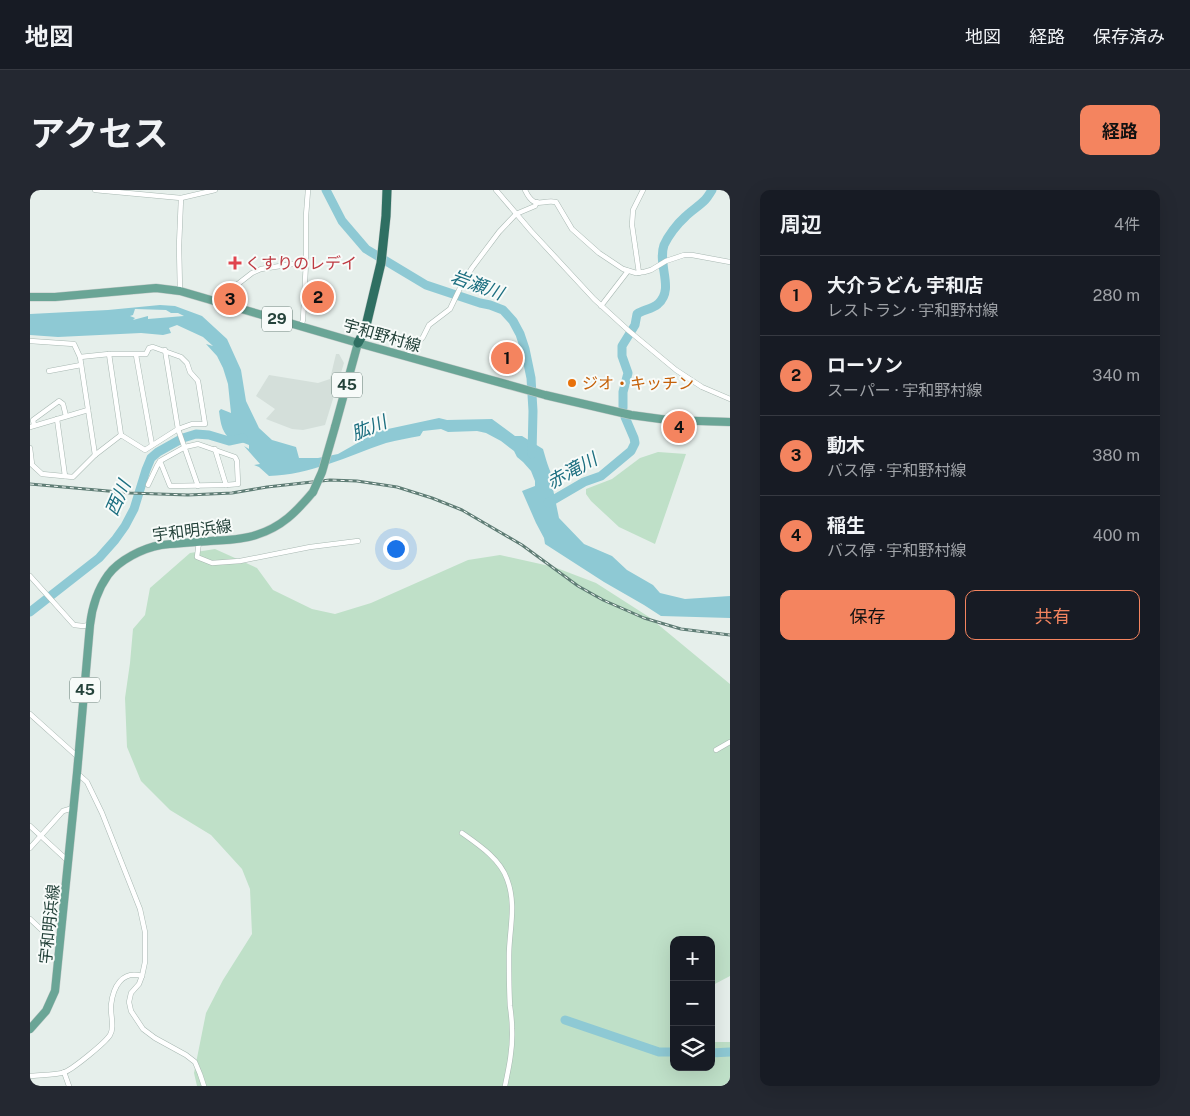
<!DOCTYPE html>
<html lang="ja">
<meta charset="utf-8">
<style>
body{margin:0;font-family:"Public Sans","Noto Sans JP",sans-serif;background:#242831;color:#f1f3f6}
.controls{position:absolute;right:15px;bottom:15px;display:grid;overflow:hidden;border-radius:10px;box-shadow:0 5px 20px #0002}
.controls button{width:45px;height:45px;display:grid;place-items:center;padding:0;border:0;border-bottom:1px solid #363941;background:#171b24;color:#f1f3f6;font:25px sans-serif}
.you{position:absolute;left:365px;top:358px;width:18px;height:18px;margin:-12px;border:4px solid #fff;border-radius:50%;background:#1a73e8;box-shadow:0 0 0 8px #1a73e833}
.badge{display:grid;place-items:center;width:32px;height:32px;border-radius:50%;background:#f4845f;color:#111;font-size:16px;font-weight:700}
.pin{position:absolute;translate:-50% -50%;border:2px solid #fff;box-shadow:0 1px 5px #0006}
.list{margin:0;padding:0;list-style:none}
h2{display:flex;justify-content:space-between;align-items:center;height:65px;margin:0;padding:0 20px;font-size:21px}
h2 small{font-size:16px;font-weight:400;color:#9ea1a6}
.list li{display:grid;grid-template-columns:32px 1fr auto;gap:15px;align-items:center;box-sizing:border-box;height:80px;padding:0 20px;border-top:1px solid #363941}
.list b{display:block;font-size:19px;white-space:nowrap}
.list p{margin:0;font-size:16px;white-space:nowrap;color:#9ea1a6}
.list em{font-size:16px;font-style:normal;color:#9ea1a6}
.actions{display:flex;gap:10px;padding:15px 20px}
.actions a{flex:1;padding:11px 0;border:1px solid #f4845f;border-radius:10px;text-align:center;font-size:18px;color:#f4845f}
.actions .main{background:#f4845f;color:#111}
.icon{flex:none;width:28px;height:28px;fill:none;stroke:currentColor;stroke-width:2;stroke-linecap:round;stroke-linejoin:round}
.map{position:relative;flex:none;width:700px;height:896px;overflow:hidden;border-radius:10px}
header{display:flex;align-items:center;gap:30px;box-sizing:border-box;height:70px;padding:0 25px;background:#171b24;border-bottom:1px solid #363941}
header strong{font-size:24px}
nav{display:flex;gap:28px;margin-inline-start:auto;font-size:18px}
.intro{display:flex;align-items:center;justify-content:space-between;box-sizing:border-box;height:120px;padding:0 30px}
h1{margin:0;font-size:35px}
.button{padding:12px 22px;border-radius:10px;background:#f4845f;color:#111;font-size:18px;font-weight:700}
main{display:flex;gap:30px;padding:0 30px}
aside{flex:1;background:#171b24;border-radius:10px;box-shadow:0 5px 20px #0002}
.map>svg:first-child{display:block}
.built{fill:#d4dfda}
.green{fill:#bfe0c8}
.water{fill:#8ec9d4;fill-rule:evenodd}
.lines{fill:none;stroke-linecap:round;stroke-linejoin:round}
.river{stroke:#8ec9d4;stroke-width:9}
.minor-casing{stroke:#a8b8b2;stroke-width:5.5}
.primary-casing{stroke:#c2cac8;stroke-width:9}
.motorway-casing{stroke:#c2cac8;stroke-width:10}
.minor{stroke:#fff;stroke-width:4.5}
.primary{stroke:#6aa596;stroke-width:8}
.motorway{stroke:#2f6f62;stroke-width:9}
.rail-casing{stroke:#5f7d75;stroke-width:3}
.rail{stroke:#f7fbf9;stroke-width:1;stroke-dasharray:4;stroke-linecap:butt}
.primary-bridge-casing{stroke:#c2cac8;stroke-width:9;stroke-linecap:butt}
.primary-bridge{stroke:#6aa596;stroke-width:8}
.health-dot{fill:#e0444e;stroke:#f7fbf9;stroke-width:2}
.food-dot{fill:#e8710a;stroke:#f7fbf9;stroke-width:2}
.labels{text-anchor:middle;stroke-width:4;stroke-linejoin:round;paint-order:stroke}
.shield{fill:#f7fbf9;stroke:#637a73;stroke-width:1}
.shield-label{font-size:15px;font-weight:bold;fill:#24423a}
.health-label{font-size:16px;fill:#be3a42;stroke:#f7fbf9;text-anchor:start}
.street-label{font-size:16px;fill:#24423a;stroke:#f7fbf9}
.food-label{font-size:16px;fill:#c56008;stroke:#f7fbf9;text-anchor:start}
.water-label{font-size:18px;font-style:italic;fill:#1c6f80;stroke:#f7fbf9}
</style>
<header>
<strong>地図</strong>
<nav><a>地図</a><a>経路</a><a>保存済み</a></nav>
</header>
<div class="intro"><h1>アクセス</h1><a class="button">経路</a></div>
<main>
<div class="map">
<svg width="700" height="896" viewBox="0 0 700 896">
<rect width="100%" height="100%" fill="#e6efeb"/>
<path class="built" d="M306,164h3l5,9 -19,62 -22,5 -11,-1 -26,-10 9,-10 -19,-13 13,-21 49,8 12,-4z"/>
<g class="green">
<path d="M628,262l28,2 -31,90 -36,-17 -28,-26 -5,-7v-5l26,-10 28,-21z"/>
<path d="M185,359l42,19 16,22 39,19 23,5 36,-11 97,-43 32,-5 54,12 42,16 53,34 81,67v292l-19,10v-46h-37v127h37v-25h19v44h-533l-3,-13 12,-60 17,-33 29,-46 -2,-45 -8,-20 -31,-34 -41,-25 -29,-29 -14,-34 -2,-49 5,-35 3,-34 12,-14 5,-27 40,-35z"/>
</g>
<path class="water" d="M130,115l15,1 27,10 25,23 14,31 5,31 13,27 13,12 24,7 3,11h19l20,-4 23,-13 -1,-6 79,-17 8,2 45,-1 23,17h7l21,13c4,14 7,25 15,37l-5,3 6,29 25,26 28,12 15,14 26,15 7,8 25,6 45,-3v22l-69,-2 -17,-11 -40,-23 -59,-38 -1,-6 -8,-15 -14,-32 13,-5v-5l-4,-10 -8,-9 -6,-5 -3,-6 -13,-10 -15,-8 -9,-2 -29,1 -7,-3 -18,2 -3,5c-11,2 -23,4 -34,7 -38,13 -76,32 -117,33l-10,-9 -5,-2 6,-1 -16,-18 5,3v-4l-10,-4 -6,1c-11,-10 -12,-16 -14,-31l2,-2 10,4 -3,-29 -5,-16 -6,-12 -11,-12 7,2 -10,-9 -26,-12 -8,3 2,5 -8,2 -22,-2 -83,4 -28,-2v-21l78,-4zM105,119l31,1 5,3h7l6,3 -36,3v-3l-15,4 2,-2 -5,-2 3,-1z"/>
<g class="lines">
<g class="river">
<path d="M296,0l16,31 24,28 60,36 54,18 10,2 13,5 10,11 7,13 5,15 6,29 2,33 -1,43"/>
<path d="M593,218v-16l5,-19 -6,-17v-10l13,-21 2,-11c6,-4 15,-5 21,-10 17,-15 -1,-39 6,-59 4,-9 13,-21 21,-28 6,-6 14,-11 20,-17 3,-3 5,-7 7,-10"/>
<path d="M518,313l36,-21 17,-6 30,-25 4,-8 -1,-5 -9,-21"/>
<path d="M0,422l69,-54 16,-18 10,-14 9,-17 12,-39 5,-12 7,-6 25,-14 13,-4 13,1 20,6 14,-3"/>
<path d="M535,830l94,32h15"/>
<path d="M681,863l19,-1"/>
</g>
<defs>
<g id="minor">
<path d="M65,0l86,8 34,-8"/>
<path d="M466,0l35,41 63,68 35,32 47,39 26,17 28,12"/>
<path d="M495,0c10,21 16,9 31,12l16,27 27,24 24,16 13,4 8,-1 7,-2 15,-9 18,-6h8l38,7"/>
<path d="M609,83l-7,-48 1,-15 10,-20"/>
<path d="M150,101l-1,-45 2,-48"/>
<path d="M194,113l2,-7 8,-9 18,-14 9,-4 45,-7"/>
<path d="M571,116l27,-35"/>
<path d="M271,136l2,-6 3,-58v-46l2,-26"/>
<path d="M0,151l44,3 6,13 15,98"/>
<path d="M135,160l13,79 20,57"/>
<path d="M79,164l12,81"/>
<path d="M106,165l16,90"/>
<path d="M377,166l16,-19 6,-12 21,-16 12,-25 10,-16 27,-36 17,-18 19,-8 2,-4"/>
<path d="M19,181l32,-6"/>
<path d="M27,229l8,57"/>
<path d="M4,235l-1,-5 26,-19 4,3 3,12"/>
<path d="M0,237l58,-17"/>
<path d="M0,258l2,16"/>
<path d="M185,259l11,36"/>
<path d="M0,273l12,11 31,3 22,-22 26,-20 24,15 33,-21 14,-5h13l-7,-43 -8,-9 -3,-9 -6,-6 -28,-10 -4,1 -3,6h-37l-29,3"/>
<path d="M118,295l9,-19 3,-5 25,-14 13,-3 37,13 2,4 1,23 -12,1 -56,1 -10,-25"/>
<path d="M169,352l-2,15 15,6 28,-2 70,-14 48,-6"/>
<path d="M0,386l44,49 9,1 7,-1"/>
<path d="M0,524l49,44"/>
<path d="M686,560l14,-8"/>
<path d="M47,583l10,9 15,31 38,96 5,23v30l-3,14 -3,8 -8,9 -2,9 2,9 12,18 12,9 31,17 9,7 5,12 4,12"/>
<path d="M0,636l38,35"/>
<path d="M432,643c17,12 38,26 45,46 10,26 2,51 2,77 0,16 0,33 1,50 1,7 2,15 2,23 1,19 -3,38 -7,57"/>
<path d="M0,658l33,-37 10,-3"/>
<path d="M0,729l30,28"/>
<path d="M34,882l5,14"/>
<path d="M0,886c8,-1 28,-1 35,-4 9,-4 40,-29 45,-37 5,-8 0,-21 1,-30 2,-18 11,-35 31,-29"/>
</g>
<g id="primary">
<path d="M0,107h25l101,-9 24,3 178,52 187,52 86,20 37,5 62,2"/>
<path d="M305,237l23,-84"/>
<path d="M0,839l16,-18 9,-20 22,-218 13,-148c2,-18 8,-36 18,-50 11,-15 35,-27 53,-30 16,-2 33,-3 49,-4 15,-1 32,-1 46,-6 26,-8 40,-23 57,-43"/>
</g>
<path id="motorway" d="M328,153l7,-13 16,-67 5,-47 1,-26"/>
</defs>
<use href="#minor" class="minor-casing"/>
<use href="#primary" class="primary-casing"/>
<use href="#motorway" class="motorway-casing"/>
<use href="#minor" class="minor"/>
<use href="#primary" class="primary"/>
<use href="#motorway" class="motorway"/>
<defs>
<path id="rail" d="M0,294l100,9 58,2 44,-2 35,-6 63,-7 27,1 40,6 35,11 30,12 60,35 56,41 25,14 41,18 37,11 49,6"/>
</defs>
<use href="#rail" class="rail-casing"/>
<use href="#rail" class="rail"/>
<defs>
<path id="primary-bridge" d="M283,302l9,-20 13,-45"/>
</defs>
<use href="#primary-bridge" class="primary-bridge-casing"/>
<use href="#primary-bridge" class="primary-bridge"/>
</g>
<path class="health-dot" d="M202.5 65.5h5v5h5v5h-5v5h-5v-5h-5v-5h5z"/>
<circle class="food-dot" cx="542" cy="193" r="5"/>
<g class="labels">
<g class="shield">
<rect x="232" y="116.5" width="30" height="25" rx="4"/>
<rect x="302" y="182.5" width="30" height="25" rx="4"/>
<rect x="40" y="487.5" width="30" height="25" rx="4"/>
</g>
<g class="shield-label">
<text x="247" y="134">29</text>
<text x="317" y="200">45</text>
<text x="55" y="505">45</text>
</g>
<g class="health-label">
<text x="215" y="79">くすりのレデイ</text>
</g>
<g class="street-label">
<text transform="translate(352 145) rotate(16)" y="6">宇和野村線</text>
<text transform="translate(162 340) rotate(-7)" y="6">宇和明浜線</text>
<text transform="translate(19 734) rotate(-84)" y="6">宇和明浜線</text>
</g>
<g class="food-label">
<text x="552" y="199">ジオ・キッチン</text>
</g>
<g class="water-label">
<text transform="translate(447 95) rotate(20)" y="6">岩瀬川</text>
<text transform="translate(339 238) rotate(-22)" y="6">肱川</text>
<text transform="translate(542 281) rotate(-29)" y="6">赤滝川</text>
<text transform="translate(88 308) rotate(-66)" y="6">西川</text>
</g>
</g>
</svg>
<div class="controls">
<button>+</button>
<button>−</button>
<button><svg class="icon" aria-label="layers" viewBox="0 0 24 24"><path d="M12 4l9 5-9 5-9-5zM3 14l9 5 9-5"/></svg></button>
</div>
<div class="you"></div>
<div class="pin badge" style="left:477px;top:168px">1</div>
<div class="pin badge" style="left:288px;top:107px">2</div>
<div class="pin badge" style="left:200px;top:109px">3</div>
<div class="pin badge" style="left:649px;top:237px">4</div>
</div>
<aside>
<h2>周辺<small>4件</small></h2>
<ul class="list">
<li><span class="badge">1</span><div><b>大介うどん 宇和店</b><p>レストラン · 宇和野村線</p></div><em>280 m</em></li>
<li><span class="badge">2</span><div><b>ローソン</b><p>スーパー · 宇和野村線</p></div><em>340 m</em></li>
<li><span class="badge">3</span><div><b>動木</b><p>バス停 · 宇和野村線</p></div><em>380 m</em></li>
<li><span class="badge">4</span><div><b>稲生</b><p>バス停 · 宇和野村線</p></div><em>400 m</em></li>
</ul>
<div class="actions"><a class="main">保存</a><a>共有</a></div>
</aside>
</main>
